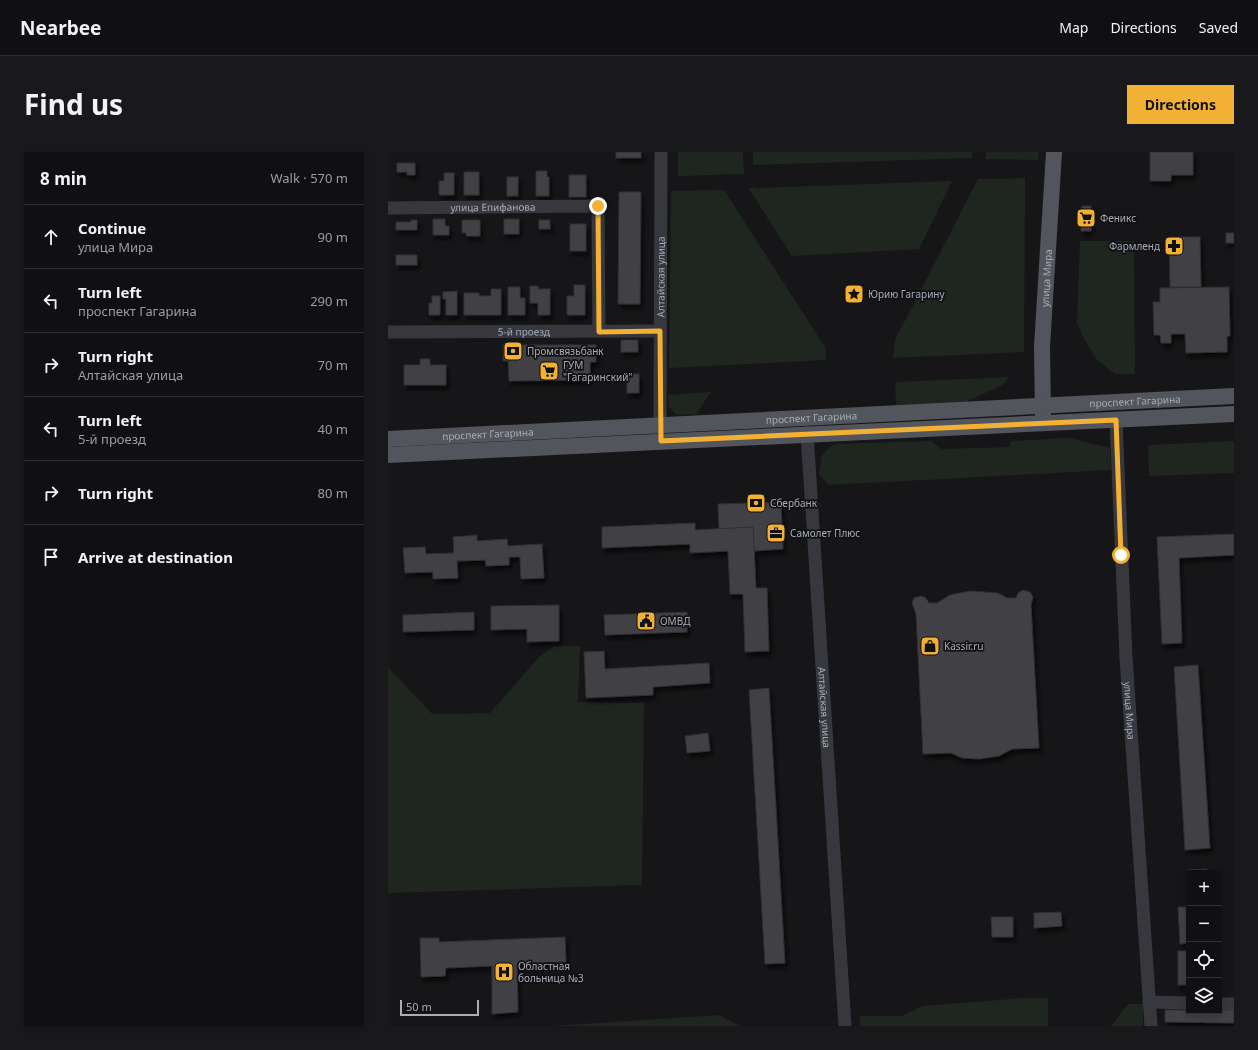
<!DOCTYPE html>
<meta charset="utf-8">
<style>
body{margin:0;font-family:"Noto Sans",sans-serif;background:#19191b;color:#f1f3f6}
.controls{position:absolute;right:12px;bottom:12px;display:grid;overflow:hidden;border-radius:0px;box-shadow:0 2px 6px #0003}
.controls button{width:36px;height:36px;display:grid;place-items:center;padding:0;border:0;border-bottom:1px solid #303032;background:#101012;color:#f1f3f6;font:20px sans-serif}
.scale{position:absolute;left:12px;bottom:10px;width:79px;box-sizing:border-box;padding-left:4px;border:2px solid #a8adb8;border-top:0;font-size:11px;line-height:14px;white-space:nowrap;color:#a8adb8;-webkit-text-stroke:3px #111113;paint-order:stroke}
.stop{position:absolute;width:12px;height:12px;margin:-9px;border:3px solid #f2b134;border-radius:50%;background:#fff}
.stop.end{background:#f2b134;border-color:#fff;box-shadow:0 1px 4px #0008}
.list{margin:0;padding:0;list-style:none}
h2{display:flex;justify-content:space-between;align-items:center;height:52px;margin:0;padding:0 16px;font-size:17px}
h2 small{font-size:13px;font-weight:400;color:#9c9d9f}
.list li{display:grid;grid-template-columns:26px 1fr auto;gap:12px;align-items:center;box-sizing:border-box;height:64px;padding:0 16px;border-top:1px solid #303032}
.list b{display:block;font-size:15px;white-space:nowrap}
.list p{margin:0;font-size:13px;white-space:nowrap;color:#9c9d9f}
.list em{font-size:13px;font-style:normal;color:#9c9d9f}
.icon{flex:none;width:22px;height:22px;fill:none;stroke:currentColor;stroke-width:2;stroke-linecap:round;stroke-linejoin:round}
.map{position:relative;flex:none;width:846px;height:874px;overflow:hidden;border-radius:0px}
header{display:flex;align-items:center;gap:24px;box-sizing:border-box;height:56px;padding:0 20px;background:#101012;border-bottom:1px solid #303032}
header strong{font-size:19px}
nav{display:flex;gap:22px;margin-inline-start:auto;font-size:14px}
.intro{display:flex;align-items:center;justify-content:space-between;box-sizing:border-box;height:96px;padding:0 24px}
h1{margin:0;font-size:28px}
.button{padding:10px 18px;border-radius:0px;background:#f2b134;color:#111;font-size:14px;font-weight:700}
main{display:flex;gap:24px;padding:0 24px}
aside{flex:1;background:#101012;border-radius:0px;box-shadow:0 2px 6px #0003}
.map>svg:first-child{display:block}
.green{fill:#1e261f}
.building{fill:#404145;stroke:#303034;filter:url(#shadow)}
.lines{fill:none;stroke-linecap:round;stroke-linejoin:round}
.minor{stroke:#37383d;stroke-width:13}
.major{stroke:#53555c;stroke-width:16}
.route{stroke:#f2b134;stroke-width:5}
.labels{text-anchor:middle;stroke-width:3.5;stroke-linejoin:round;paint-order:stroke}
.street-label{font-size:10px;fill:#a8adb8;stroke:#111113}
.poi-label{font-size:10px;fill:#a8adb8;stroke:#111113;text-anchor:start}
</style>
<header>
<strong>Nearbee</strong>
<nav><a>Map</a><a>Directions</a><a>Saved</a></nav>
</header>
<div class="intro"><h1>Find us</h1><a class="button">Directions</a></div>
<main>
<aside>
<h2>8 min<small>Walk · 570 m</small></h2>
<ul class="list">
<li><svg class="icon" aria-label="ahead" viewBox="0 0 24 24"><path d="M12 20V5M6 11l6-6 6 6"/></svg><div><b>Continue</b><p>улица Мира</p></div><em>90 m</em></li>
<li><svg class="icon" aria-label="left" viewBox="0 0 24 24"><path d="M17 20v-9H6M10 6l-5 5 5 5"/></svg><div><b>Turn left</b><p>проспект Гагарина</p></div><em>290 m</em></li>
<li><svg class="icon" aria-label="right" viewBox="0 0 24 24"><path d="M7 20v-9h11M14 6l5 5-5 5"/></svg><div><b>Turn right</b><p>Алтайская улица</p></div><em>70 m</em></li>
<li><svg class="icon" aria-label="left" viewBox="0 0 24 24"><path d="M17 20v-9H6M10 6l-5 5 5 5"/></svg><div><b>Turn left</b><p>5-й проезд</p></div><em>40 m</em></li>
<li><svg class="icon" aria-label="right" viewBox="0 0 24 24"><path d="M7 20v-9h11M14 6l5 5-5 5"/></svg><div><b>Turn right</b></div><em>80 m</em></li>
<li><svg class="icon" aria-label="arrive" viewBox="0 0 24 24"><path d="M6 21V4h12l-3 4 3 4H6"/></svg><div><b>Arrive at destination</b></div></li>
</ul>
</aside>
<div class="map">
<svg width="846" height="874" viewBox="0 0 846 874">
<defs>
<filter id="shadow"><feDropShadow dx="2.5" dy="4.5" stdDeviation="2" flood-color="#0009"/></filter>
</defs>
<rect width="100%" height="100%" fill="#161618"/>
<g class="green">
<path d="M290,0h65l1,22 -66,2z"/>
<path d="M365,0h219v6l-219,7z"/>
<path d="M598,0h53l-1,8 -52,-1z"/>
<path d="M637,26l-1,174 -131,6 2,-18 83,-161z"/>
<path d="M364,27l3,9 197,-7 -33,68 -127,7 -43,-67 5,-2z"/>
<path d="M336,38l101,157 1,13 -157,8 2,-177z"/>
<path d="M692,89h54l1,133h-20l-18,-14 -13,-21 -7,-16z"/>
<path d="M622,225l-8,8 -40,19 -66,2 -1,-24z"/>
<path d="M323,240l-15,22 -19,1 -8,-8 -1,-12z"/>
<path d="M681,286l41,10 1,22 -283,15 -9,-11 3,-19 12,-11 97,-3 11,8 67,-2 3,-6z"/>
<path d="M846,289v32l-85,3 -1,-31z"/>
<path d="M166,494h26l-2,56 66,1 -2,182 -254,8v-226l44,47 58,-1 49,-56z"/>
<path d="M637,846h23v28h-188v-10h42l21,-10z"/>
<path d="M740,852h15v22h-32z"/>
<path d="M331,863l21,11h-188z"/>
</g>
<g class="building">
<rect x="228" y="0" width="25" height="6"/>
<path d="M762,0h43v23h-22v6h-21z"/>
<path d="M9,11h18v12h-8v-3h-10z"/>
<path d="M148,19h11v6h2v19h-13z"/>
<rect x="76" y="20" width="15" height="23"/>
<path d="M56,21h10v22h-15v-14h5z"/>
<rect x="181" y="23" width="17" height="22"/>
<rect x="119" y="25" width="11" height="19"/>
<path d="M231,40h22l-1,112h-22z"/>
<path d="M694,54h9v25h-10z"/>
<path d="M45,67h12v7h4v9h-16z"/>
<rect x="116" y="67" width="15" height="15"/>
<path d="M23,68h6v10h-21v-8h15z"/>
<path d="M74,68h18v16h-14v-3h-4z"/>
<rect x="151" y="68" width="11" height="9"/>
<rect x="182" y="72" width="16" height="27"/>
<rect x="838" y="81" width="8" height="10"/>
<path d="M781,85h31l1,50h-31z"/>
<rect x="8" y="103" width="21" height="10"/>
<path d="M186,133h11v30h-18v-19h7z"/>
<path d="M142,134h8v3h12v26h-12v-12h-8z"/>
<path d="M120,135h12v11h5v17h-17z"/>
<path d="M841,135l1,49h-3v16l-41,1 -1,-19h-14v9h-10l-1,-8h-6l-1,-33h7v-14z"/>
<path d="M103,137h10v26h-37v-22h15v3h12z"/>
<path d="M69,139v24h-11v-16h-3v-7z"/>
<path d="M44,144h8v19h-11v-12h3z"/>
<rect x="233" y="188" width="17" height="12"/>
<path d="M115,193h93v17h-6v18l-81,1 -1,-20h-5z"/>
<path d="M32,207h10v6h16v20h-42v-20h16z"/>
<rect x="239" y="222" width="12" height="19"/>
<path d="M393,350l2,47 -29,2 -1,-24 -34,2 -1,-25z"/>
<path d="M307,371v7l58,-3 3,61h11l2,63 -24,1 -2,-58h-13l-2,-43 -38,2v-9l-88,4v-21z"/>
<path d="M846,382v21l-55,3 3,85 -20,1 -5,-107z"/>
<path d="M89,383v6l30,-2 1,7 34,-2 2,34 -23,1 -1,-22h-11v8l-23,1 -1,-6 -28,1 1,17 -25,1v-7l-28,1 -2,-25 22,-1 1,7 28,-1 -1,-16z"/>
<path d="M635,438l7,2 3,5 -2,8 8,143 -27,1 -13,7 -20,3 -17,-1 -11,-5 -28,1 -7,-140 -4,-11 2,-5 7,-2 5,2 3,5h8l13,-8 20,-4 28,2 9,5h9l2,-5z"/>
<path d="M171,453v36l-32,1v-13l-36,1v-24z"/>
<path d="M86,460v18l-71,2v-17z"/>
<path d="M299,460v20l-82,3 -1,-20z"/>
<path d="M216,499l1,18 104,-6 1,20 -57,4v8l-67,3 -2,-46z"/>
<path d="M810,513l12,183 -25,2 -11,-183z"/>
<path d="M381,536l16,275 -20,1 -16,-274z"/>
<path d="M320,581l2,18 -23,2 -2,-17z"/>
<path d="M819,717v4h-18v70l-9,1 -2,-37h10l-1,-37z"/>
<path d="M673,760l1,14 -28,2v-15z"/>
<path d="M603,765h22v20h-21z"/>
<path d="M177,785l1,25 -49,2 1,48 -26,2v-48l-46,2 -1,8 -24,1 -1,-39h19v4z"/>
<rect x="790" y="799" width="11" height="34"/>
<path d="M777,858h69v13l-69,-1z"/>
</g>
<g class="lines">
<g class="minor">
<path id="s1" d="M0,56l210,-2 1,125"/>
<path id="s2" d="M0,180l272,-1"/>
<path id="s3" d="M728,268l10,237 25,369"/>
<path id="s4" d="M272,274l1,-274"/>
<path id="s5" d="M419,281l38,593"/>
<path d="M761,850l40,1"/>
<path d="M831,852h15"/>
</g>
<g class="major">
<path id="s6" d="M655,264l-1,-69 12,-195"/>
<path id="s7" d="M0,287l846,-43"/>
<path d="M0,303l846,-41"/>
</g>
</g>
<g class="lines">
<path class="route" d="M210,54l1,126 61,-1 1,110 455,-21 5,135"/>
</g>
<defs>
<symbol id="supermarket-square" viewBox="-11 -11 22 22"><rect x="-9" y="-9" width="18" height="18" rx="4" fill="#f2b134" stroke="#111113"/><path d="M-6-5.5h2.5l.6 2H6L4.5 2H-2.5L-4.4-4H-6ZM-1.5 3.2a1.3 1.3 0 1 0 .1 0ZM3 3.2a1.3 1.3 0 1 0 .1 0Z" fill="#111"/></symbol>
<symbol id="pharmacy-square" viewBox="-11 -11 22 22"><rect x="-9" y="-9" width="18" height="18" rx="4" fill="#f2b134" stroke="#111113"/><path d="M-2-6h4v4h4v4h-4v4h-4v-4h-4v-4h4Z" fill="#111"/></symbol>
<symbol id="sight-square" viewBox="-11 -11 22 22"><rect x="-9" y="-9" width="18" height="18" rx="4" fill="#f2b134" stroke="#111113"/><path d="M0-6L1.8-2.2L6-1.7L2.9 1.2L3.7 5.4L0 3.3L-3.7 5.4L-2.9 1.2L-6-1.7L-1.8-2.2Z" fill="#111"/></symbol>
<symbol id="bank-square" viewBox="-11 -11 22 22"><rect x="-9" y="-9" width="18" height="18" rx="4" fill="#f2b134" stroke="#111113"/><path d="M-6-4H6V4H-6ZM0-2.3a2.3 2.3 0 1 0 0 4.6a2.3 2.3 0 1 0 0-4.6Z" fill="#111"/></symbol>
<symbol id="office-square" viewBox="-11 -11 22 22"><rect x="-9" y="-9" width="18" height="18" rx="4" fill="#f2b134" stroke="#111113"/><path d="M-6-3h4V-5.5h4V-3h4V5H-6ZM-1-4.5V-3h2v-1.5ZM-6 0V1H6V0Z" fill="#111"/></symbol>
<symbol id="civic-square" viewBox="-11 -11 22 22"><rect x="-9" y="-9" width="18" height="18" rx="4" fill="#f2b134" stroke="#111113"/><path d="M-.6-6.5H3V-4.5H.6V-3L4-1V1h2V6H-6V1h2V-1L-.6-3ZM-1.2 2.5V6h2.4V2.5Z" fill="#111"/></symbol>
<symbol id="shop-square" viewBox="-11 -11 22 22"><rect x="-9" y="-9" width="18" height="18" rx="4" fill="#f2b134" stroke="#111113"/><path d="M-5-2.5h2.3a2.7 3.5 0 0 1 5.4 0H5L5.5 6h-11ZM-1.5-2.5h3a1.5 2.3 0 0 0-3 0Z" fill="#111"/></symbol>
<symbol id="hospital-square" viewBox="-11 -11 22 22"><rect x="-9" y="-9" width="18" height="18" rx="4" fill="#f2b134" stroke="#111113"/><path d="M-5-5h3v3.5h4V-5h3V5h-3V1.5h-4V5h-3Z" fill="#111"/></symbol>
</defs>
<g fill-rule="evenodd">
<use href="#supermarket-square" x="687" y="55" width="22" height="22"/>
<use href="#pharmacy-square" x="775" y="83" width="22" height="22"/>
<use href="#sight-square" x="455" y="131" width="22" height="22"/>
<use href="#bank-square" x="114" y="188" width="22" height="22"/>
<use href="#supermarket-square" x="150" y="208" width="22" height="22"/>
<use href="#bank-square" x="357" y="340" width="22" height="22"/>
<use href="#office-square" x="377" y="370" width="22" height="22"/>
<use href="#civic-square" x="247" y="458" width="22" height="22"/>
<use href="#shop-square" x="531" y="483" width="22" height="22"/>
<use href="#hospital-square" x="105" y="809" width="22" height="22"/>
</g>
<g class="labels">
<g class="street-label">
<text dy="4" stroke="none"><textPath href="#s1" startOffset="105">улица Епифанова</textPath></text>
<text dy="4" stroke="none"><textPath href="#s4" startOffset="149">Алтайская улица</textPath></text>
<text dy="4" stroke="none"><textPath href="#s6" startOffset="138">улица Мира</textPath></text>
<text dy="4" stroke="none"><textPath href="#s2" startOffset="136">5-й проезд</textPath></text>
<text dy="4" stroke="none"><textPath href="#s7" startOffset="748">проспект Гагарина</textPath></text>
<text dy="4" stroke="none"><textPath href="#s7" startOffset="424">проспект Гагарина</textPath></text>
<text dy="4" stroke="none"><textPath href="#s7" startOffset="100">проспект Гагарина</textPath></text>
<text dy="4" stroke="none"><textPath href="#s5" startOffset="275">Алтайская улица</textPath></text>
<text dy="4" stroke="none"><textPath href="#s3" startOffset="291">улица Мира</textPath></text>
</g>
<g class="poi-label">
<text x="712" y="70">Феникс</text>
<text x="772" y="98" text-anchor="end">Фармленд</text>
<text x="480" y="146">Юрию Гагарину</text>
<text x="139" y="203">Промсвязьбанк</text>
<text x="175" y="217">ГУМ<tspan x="175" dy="12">"Гагаринский"</tspan></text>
<text x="382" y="355">Сбербанк</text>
<text x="402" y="385">Самолет Плюс</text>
<text x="272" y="473">ОМВД</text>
<text x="556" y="498">Kassir.ru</text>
<text x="130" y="818">Областная<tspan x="130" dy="12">больница №3</tspan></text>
</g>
</g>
</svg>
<div class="controls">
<button>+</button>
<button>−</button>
<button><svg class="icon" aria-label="locate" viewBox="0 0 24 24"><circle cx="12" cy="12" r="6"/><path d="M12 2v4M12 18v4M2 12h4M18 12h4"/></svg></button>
<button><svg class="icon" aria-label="layers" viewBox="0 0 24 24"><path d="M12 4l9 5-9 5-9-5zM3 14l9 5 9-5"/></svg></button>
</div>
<div class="scale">50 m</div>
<div class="stop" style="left:733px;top:403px"></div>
<div class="stop end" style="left:210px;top:54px"></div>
</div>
</main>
